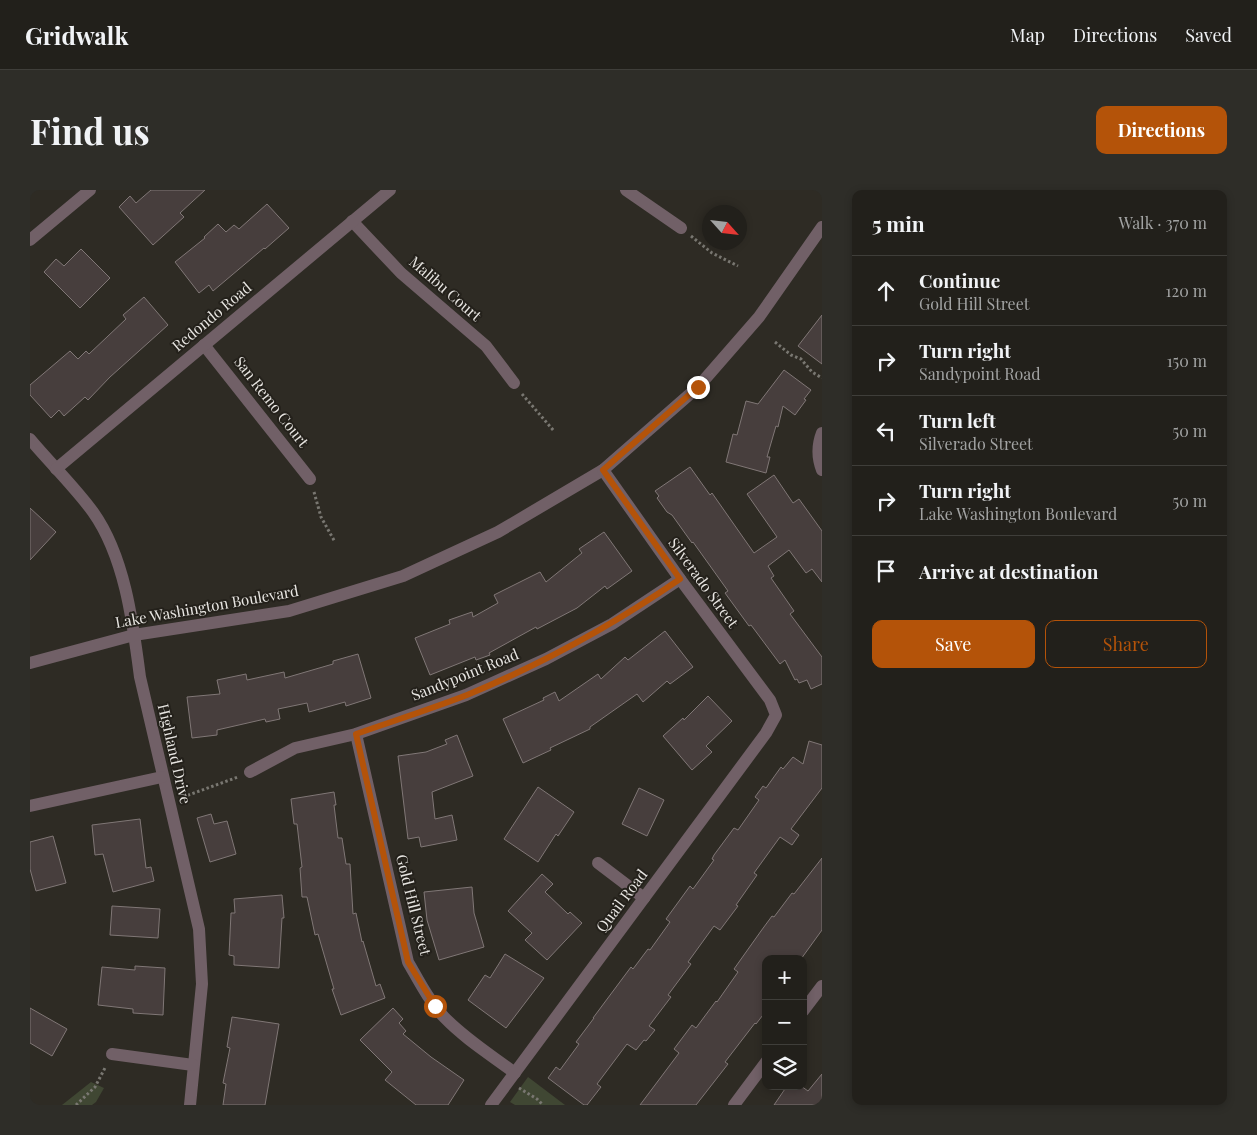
<!DOCTYPE html>
<meta charset="utf-8">
<style>
body{margin:0;font-family:"Playfair Display",serif;background:#2e2d28;color:#f1f3f6}
.controls{position:absolute;right:15px;bottom:15px;display:grid;overflow:hidden;border-radius:10px;box-shadow:0 2px 8px #0003}
.controls button{width:45px;height:45px;display:grid;place-items:center;padding:0;border:0;border-bottom:1px solid #3f3e3a;background:#22201b;color:#f1f3f6;font:25px sans-serif}
.compass{position:absolute;left:672px;top:15px;width:45px;height:45px;border-radius:50%;background:#22201b;box-shadow:0 2px 8px #0003;rotate:117deg}
.stop{position:absolute;width:15px;height:15px;margin:-11px;border:4px solid #b45309;border-radius:50%;background:#fff}
.stop.end{background:#b45309;border-color:#fff;box-shadow:0 1px 5px #0008}
.list{margin:0;padding:0;list-style:none}
h2{display:flex;justify-content:space-between;align-items:center;height:65px;margin:0;padding:0 20px;font-size:21px}
h2 small{font-size:16px;font-weight:400;color:#a2a3a3}
.list li{display:grid;grid-template-columns:32px 1fr auto;gap:15px;align-items:center;box-sizing:border-box;height:70px;padding:0 20px;border-top:1px solid #3f3e3a}
.list b{display:block;font-size:19px;white-space:nowrap}
.list p{margin:0;font-size:16px;white-space:nowrap;color:#a2a3a3}
.list em{font-size:16px;font-style:normal;color:#a2a3a3}
.actions{display:flex;gap:10px;padding:15px 20px}
.actions a{flex:1;padding:11px 0;border:1px solid #b45309;border-radius:10px;text-align:center;font-size:18px;color:#b45309}
.actions .main{background:#b45309;color:#fff}
.icon{flex:none;width:28px;height:28px;fill:none;stroke:currentColor;stroke-width:2;stroke-linecap:round;stroke-linejoin:round}
.map{position:relative;flex:none;width:792px;height:915px;overflow:hidden;border-radius:10px}
header{display:flex;align-items:center;gap:30px;box-sizing:border-box;height:70px;padding:0 25px;background:#22201b;border-bottom:1px solid #3f3e3a}
header strong{font-size:24px}
nav{display:flex;gap:28px;margin-inline-start:auto;font-size:18px}
.intro{display:flex;align-items:center;justify-content:space-between;box-sizing:border-box;height:120px;padding:0 30px}
h1{margin:0;font-size:35px}
.button{padding:12px 22px;border-radius:10px;background:#b45309;color:#fff;font-size:18px;font-weight:700}
main{display:flex;gap:30px;padding:0 30px}
aside{flex:1;background:#22201b;border-radius:10px;box-shadow:0 2px 8px #0003}
.map>svg:first-child{display:block}
.green{fill:#404733}
.building{fill:#473e3d;stroke:#807776}
.lines{fill:none;stroke-linecap:round;stroke-linejoin:round}
.path{stroke:#797771;stroke-width:3;stroke-dasharray:2.5 2.5;stroke-linecap:butt}
.minor{stroke:#716067;stroke-width:12}
.route{stroke:#b45309;stroke-width:6}
.labels{text-anchor:middle;stroke-width:4;stroke-linejoin:round;paint-order:stroke}
.street-label{font-size:15px;fill:#e8e6e2;stroke:#24211b}
</style>
<header>
<strong>Gridwalk</strong>
<nav><a>Map</a><a>Directions</a><a>Saved</a></nav>
</header>
<div class="intro"><h1>Find us</h1><a class="button">Directions</a></div>
<main>
<div class="map">
<svg width="792" height="915" viewBox="0 0 792 915">
<rect width="100%" height="100%" fill="#2e2b24"/>
<g class="green">
<path d="M498,887l37,28h-50l-5,-3z"/>
<path d="M61,892l13,6 -8,14 -4,3h-30z"/>
</g>
<g class="building">
<path d="M121,0h54l-25,23 4,4 -31,28 -34,-38 11,-11 6,7z"/>
<path d="M237,14l22,24 -24,21 -1,-1 -51,43 -4,-6 -10,8 -24,-31 30,-24 -1,-1 14,-13 8,8 8,-7 5,4z"/>
<path d="M51,59l29,29 -30,30 -36,-36 12,-13 8,7z"/>
<path d="M114,107l24,28 -58,52 -22,23 -3,-3 -21,19 -5,-6 -8,8 -21,-23v-10l40,-34 8,8 8,-8 3,3 37,-35 -3,-4z"/>
<path d="M792,125v49l-24,-18z"/>
<path d="M754,180l27,20 -7,9 2,1 -11,15 -12,-9 -5,21 -2,-1 -9,31h3l-4,16 -40,-11 7,-28 4,1 9,-34 12,3z"/>
<path d="M660,277l20,28 2,-2 42,60 23,-16 -30,-43 27,-19 19,28 6,-4 23,32v51l-10,-13 -6,4 -17,-23 -21,16 6,10 -3,2 23,33 -4,3 32,43v27l-11,5 -4,-9 -8,3 -2,-4 -2,1 -10,-20 -5,4 -29,-39 -2,1 -24,-33 3,-2 -35,-49 -1,1 -20,-28 -5,-3 -10,-14 2,-2 -4,-5z"/>
<path d="M0,318l26,24 -26,28z"/>
<path d="M574,342l28,39 -25,18 -2,-3 -28,22 -40,21 -1,-2 -47,26 1,2 -14,5 -1,-3 -45,18 -15,-37 35,-14 -1,-4 23,-8 1,5 25,-14 -4,-8 46,-23 6,10 36,-29 -3,-4z"/>
<path d="M635,441l28,36 -23,17 -3,-3 -24,21 -6,-8 -47,33v2l-40,19 1,2 -28,13 -20,-44 41,-19 -1,-2 12,-6 4,9 39,-27 3,5 24,-22 3,3z"/>
<path d="M328,464l13,44 -25,8 -1,-4 -36,10 -2,-9 -29,6 2,10 -14,3 -1,-3 -48,11v5l-25,3 -5,-41 33,-3 -3,-14 29,-6 1,6 37,-8 1,6 48,-14v-3z"/>
<path d="M678,506l24,25 -26,25 6,6 -20,18 -29,-34 20,-18 1,2z"/>
<path d="M427,545l16,41 -41,16 3,27 17,-4 5,25 -36,7 -2,-10 -11,2 -10,-83 28,-4 21,-8 -2,-4z"/>
<path d="M779,551l13,4v43l-31,41 8,6 -7,10 -12,-8 -26,36 3,2 -21,30 2,1 -18,24 -6,-4 -26,36 3,2 -23,31 3,2 -22,29 6,4 -9,11 -2,-1 -8,10 -9,-6 -30,40 4,3 -14,18h-3l-36,-27 8,-11 4,3 19,-26 -3,-2 18,-24h-1l38,-51 2,2 15,-20 2,1 20,-28 -4,-3 24,-33 3,3 21,-29 -2,-1 2,-4 20,-27 4,2 21,-30 -4,-3 8,-11 3,2 15,-21 2,2 10,-12 10,7z"/>
<path d="M508,597l36,25 -16,24 -2,-2 -18,28 -34,-23z"/>
<path d="M609,598l25,12 -17,36 -25,-12z"/>
<path d="M304,602l2,13h-2l4,33h4l4,26h4l3,50 3,-1 6,29 1,-1 13,45 4,-2 5,14 -44,17 -9,-26h2l-16,-55 -3,1 -8,-38h-5l-2,-29 2,-1 -5,-43h-3l-3,-25z"/>
<path d="M181,624l3,10 13,-3 9,33 -26,8 -13,-44z"/>
<path d="M110,629l6,49 5,-1 3,14 -41,11 -10,-38 -8,1 -3,-30z"/>
<path d="M23,646l13,47 -30,8 -6,-22v-27z"/>
<path d="M792,668v72l-21,29h-35v52l-10,13 -1,-1 -30,39 3,2 -32,41h-56l39,-52 -5,-4 18,-24 4,3 20,-27 1,1 21,-30 -4,-3 27,-38 11,-15 2,1 18,-24 2,1z"/>
<path d="M512,684l11,10 -8,8 23,22 2,-2 12,11 -35,37 -22,-20 7,-7 -24,-22z"/>
<path d="M442,697l2,26 10,34 -45,13 -12,-40 -3,-28z"/>
<path d="M252,705l2,23h-2l-3,50 -45,-3v-9l-5,-1 2,-42h4l-1,-14z"/>
<path d="M82,716l48,3 -2,29 -48,-3z"/>
<path d="M475,764l39,24 -38,50 -38,-28 17,-25 5,3z"/>
<path d="M105,776l30,2 -2,47 -30,-2v-4l-35,-4 4,-38 33,3z"/>
<path d="M0,818l37,21 -15,27 -22,-13z"/>
<path d="M363,818l10,11 -4,4 7,8 -3,3 28,23 33,23 -16,25h-32l-31,-25 7,-8 -32,-32z"/>
<path d="M202,827l47,7 -14,81h-42l3,-21 -3,-1 7,-35 -3,-1z"/>
<path d="M792,884v31h-48l13,-19h14l7,5z"/>
</g>
<g class="lines">
<g class="path">
<path d="M661,46l21,17 26,13"/>
<path d="M745,152l16,13 10,4 11,13 10,6"/>
<path d="M492,204l32,37"/>
<path d="M284,302l7,25 14,25"/>
<path d="M153,607l55,-20"/>
<path d="M489,898l18,11 6,6"/>
<path d="M46,915l19,-18 11,-21"/>
</g>
<g class="minor">
<path d="M596,0l55,38"/>
<path d="M322,31l49,52 85,73 28,37"/>
<path d="M0,50l60,-50"/>
<path d="M174,155l106,134"/>
<path d="M792,243c-5,13 -5,24 0,37"/>
<path d="M0,249c20,24 45,48 63,73 32,45 40,111 47,165l59,252 3,55 -12,121"/>
<path d="M26,279l334,-279"/>
<path d="M0,473l104,-28 155,-24 114,-35 95,-44 105,-62 95,-83 61,-70 63,-90"/>
<path d="M326,544l52,228c11,19 21,39 36,55 21,22 47,38 71,56"/>
<path d="M220,582l45,-24 61,-14 110,-39 80,-36 66,-35 68,-45"/>
<path d="M0,616l132,-29"/>
<path d="M568,673l46,35"/>
<path d="M773,821l19,-25"/>
<path d="M82,864l81,11"/>
<path d="M461,915l275,-372 10,-18 -6,-15 -90,-121 -77,-109"/>
<path d="M704,915l32,-43"/>
</g>
</g>
<g class="lines">
<path class="route" d="M405,816l-27,-44 -52,-228c37,-13 75,-25 111,-39 75,-31 146,-70 213,-116l-77,-109 95,-83"/>
</g>
<g class="labels">
<g class="street-label">
<text transform="translate(415 99) rotate(41)" y="5">Malibu Court</text>
<text transform="translate(182 127) rotate(-40)" y="5">Redondo Road</text>
<text transform="translate(241 212) rotate(52)" y="5">San Remo Court</text>
<text transform="translate(673 393) rotate(54)" y="5">Silverado Street</text>
<text transform="translate(177 417) rotate(-10)" y="5">Lake Washington Boulevard</text>
<text transform="translate(435 485) rotate(-22)" y="5">Sandypoint Road</text>
<text transform="translate(144 564) rotate(77)" y="5">Highland Drive</text>
<text transform="translate(592 711) rotate(-53)" y="5">Quail Road</text>
<text transform="translate(383 715) rotate(76)" y="5">Gold Hill Street</text>
</g>
</g>
</svg>
<div class="controls">
<button>+</button>
<button>−</button>
<button><svg class="icon" aria-label="layers" viewBox="0 0 24 24"><path d="M12 4l9 5-9 5-9-5zM3 14l9 5 9-5"/></svg></button>
</div>
<svg class="compass" viewBox="-18 -18 36 36"><path d="M0-13l5 13h-10z" fill="#e53935"/><path d="M0 13l5-13h-10z" fill="#a2a3a3"/></svg>
<div class="stop" style="left:405px;top:816px"></div>
<div class="stop end" style="left:668px;top:197px"></div>
</div>
<aside>
<h2>5 min<small>Walk · 370 m</small></h2>
<ul class="list">
<li><svg class="icon" aria-label="ahead" viewBox="0 0 24 24"><path d="M12 20V5M6 11l6-6 6 6"/></svg><div><b>Continue</b><p>Gold Hill Street</p></div><em>120 m</em></li>
<li><svg class="icon" aria-label="right" viewBox="0 0 24 24"><path d="M7 20v-9h11M14 6l5 5-5 5"/></svg><div><b>Turn right</b><p>Sandypoint Road</p></div><em>150 m</em></li>
<li><svg class="icon" aria-label="left" viewBox="0 0 24 24"><path d="M17 20v-9H6M10 6l-5 5 5 5"/></svg><div><b>Turn left</b><p>Silverado Street</p></div><em>50 m</em></li>
<li><svg class="icon" aria-label="right" viewBox="0 0 24 24"><path d="M7 20v-9h11M14 6l5 5-5 5"/></svg><div><b>Turn right</b><p>Lake Washington Boulevard</p></div><em>50 m</em></li>
<li><svg class="icon" aria-label="arrive" viewBox="0 0 24 24"><path d="M6 21V4h12l-3 4 3 4H6"/></svg><div><b>Arrive at destination</b></div></li>
</ul>
<div class="actions"><a class="main">Save</a><a>Share</a></div>
</aside>
</main>
